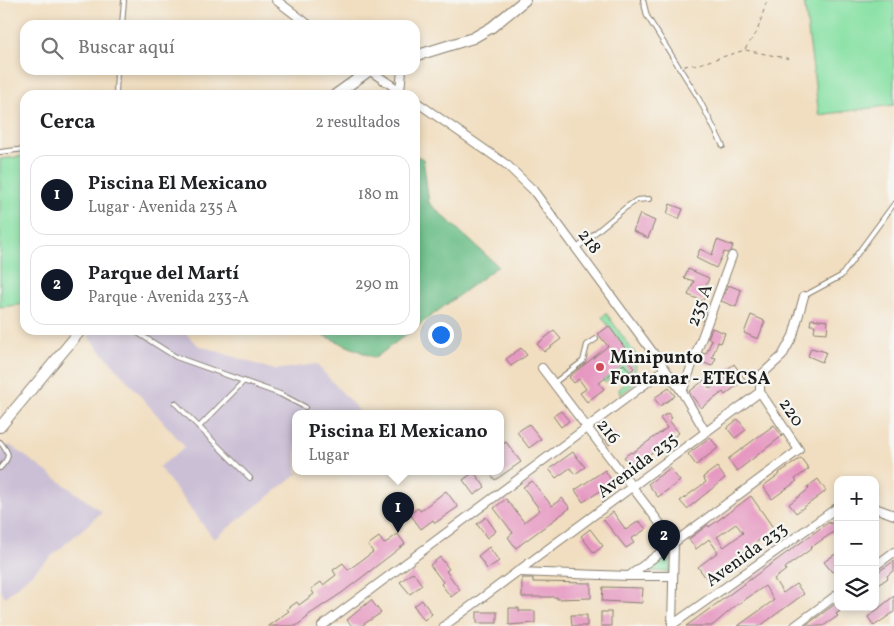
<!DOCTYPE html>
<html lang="es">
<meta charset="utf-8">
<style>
body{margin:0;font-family:Vollkorn,serif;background:#f2f2f2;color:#202124}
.controls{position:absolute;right:15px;bottom:15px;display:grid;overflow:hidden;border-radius:10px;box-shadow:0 2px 8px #0003}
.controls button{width:45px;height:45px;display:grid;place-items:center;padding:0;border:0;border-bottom:1px solid #e0e0e0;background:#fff;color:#202124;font:25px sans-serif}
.you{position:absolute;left:440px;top:334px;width:18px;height:18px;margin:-12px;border:4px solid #fff;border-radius:50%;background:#1a73e8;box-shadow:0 0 0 8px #1a73e833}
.badge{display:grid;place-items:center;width:32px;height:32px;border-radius:50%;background:#111827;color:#fff;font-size:16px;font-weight:700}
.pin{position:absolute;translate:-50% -41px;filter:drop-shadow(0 1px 2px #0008)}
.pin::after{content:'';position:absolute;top:26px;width:18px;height:15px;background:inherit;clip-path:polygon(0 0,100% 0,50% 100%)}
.popup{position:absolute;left:292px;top:410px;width:212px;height:65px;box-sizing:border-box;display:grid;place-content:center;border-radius:10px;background:#fff;filter:drop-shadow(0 1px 4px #0005);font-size:16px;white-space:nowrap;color:#757577}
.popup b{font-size:19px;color:#202124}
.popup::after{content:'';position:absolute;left:50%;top:100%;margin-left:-10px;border:10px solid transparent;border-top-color:#fff}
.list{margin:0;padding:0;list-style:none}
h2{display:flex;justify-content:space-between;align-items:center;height:65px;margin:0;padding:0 20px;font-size:21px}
h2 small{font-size:16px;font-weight:400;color:#757577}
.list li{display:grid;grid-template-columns:32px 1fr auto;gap:15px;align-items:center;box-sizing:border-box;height:80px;margin:0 10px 10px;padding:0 10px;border:1px solid #e0e0e0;border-radius:15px}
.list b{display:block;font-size:19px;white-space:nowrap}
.list p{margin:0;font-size:16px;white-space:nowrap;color:#757577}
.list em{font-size:16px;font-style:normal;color:#757577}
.icon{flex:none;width:28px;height:28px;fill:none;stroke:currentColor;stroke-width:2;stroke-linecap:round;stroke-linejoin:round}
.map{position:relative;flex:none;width:894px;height:626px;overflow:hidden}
.search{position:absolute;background:#fff;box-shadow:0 2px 8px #0003;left:20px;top:20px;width:400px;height:55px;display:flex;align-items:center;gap:12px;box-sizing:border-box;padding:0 18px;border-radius:15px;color:#757577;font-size:19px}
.panel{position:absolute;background:#fff;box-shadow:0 2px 8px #0003;left:20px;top:90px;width:400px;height:245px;border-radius:15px}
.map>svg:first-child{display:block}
.industrial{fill:#cbbfd5}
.green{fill:#89e1a5;stroke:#527e60}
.forest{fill:#6ebf8a;stroke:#456e53}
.building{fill:#e698c1;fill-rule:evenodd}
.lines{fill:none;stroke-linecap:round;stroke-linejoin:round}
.lane-casing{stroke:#867d6e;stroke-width:6}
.street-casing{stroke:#867d6e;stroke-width:10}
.secondary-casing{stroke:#867d6e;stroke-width:12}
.path{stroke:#867d6e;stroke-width:1;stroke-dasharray:4 4;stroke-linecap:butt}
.lane{stroke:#fff;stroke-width:4}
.street{stroke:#fff;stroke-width:8}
.secondary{stroke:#fff;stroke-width:10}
.poi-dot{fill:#d1495b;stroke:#f6f6f2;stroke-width:2}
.labels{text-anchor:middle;stroke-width:4.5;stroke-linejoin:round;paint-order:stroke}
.street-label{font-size:18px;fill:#1c1c1c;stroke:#f6f6f2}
.poi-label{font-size:18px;font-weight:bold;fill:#1c1c1c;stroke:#f6f6f2;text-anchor:start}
</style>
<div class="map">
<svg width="894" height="626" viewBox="0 0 894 626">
<rect width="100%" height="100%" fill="#f6f6f2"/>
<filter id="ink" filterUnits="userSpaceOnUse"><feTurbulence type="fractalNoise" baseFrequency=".02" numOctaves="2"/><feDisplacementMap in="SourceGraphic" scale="10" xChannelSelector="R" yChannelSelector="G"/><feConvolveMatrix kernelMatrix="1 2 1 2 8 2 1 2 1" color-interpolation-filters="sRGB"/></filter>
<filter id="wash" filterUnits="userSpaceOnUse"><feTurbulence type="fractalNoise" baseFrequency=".0096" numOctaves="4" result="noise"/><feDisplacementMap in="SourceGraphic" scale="20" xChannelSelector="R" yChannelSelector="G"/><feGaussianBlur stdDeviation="1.12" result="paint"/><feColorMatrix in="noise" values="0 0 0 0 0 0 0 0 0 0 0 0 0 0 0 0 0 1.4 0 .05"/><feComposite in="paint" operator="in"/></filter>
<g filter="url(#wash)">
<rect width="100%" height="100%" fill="#f1dec0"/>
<g class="industrial">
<path d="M97,330h85l16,15 76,25 42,-6 46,50h-66v58h4l-86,67 -55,-72 26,-20 -97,-111z"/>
<path d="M10,445l92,67 -97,85 -5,-8v-137z"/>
</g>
<g class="green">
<path d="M804,0h90v105l-75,10z"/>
<path d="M25,156v148l-25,3v-148z"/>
<path d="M606,313l30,42 -1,28 -15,12 -1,-6 7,-6 -7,-10 -14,10 -2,-3 29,-22 -30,-41z"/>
<path d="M671,550l-1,22 -27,-1z"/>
</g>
<g class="forest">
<path d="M415,155l8,4 6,44 69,63 -83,62z"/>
<path d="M311,330h101l-37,28z"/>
</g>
<g id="blocks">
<g class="building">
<path d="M670,204l13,5 -4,10 -12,-5z"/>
<path d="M640,214l15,7 -7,17 -15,-7z"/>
<path d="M717,240l16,6 -2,5 -4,2 -3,-1 -8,16 -20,-10 4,-9 12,6z"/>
<path d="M688,269l21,9 -6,16 3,1 -3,6 -15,-6 6,-14 -10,-3z"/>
<path d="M728,285l13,5 -5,17 -15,-6z"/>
<path d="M751,315l14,6 -7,18 -14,-6z"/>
<path d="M811,319l17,2 -1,12 -13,-1 1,-7h-5z"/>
<path d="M609,326l23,32 -3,3 5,7 -4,4 -6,-8 -25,19 5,6 -17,13 -7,-9 6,-4 -7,-10 -5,4 -5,-6 39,-31 -10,-12z"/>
<path d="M712,328l13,5 -4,10 -3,-1 -6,15 4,1 -4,8 -13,-5 3,-8 4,1 6,-14 -4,-2z"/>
<path d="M554,331l7,8 -17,13 -7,-8z"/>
<path d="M521,348l6,7 -16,11 -5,-7z"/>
<path d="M811,348l15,4 -4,10 -14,-6z"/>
<path d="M734,364l11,15 -20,16 -2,-3 -22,16 -12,-16 19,-15 -3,9 2,-2 3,5 17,-13 -3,-4z"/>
<path d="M669,388l6,8 -15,10 -6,-8z"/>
<path d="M561,411l8,10 -8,6 -8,-11z"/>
<path d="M668,413l4,5 -3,2 10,13 -40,29 1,2 -7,5 -9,-12 7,-5 1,1 35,-25 -7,-10z"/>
<path d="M738,419l8,11 -11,8 -8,-10z"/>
<path d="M529,424l12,15 -12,9 -12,-16z"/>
<path d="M774,425l8,11 -45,35 -9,-12z"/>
<path d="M611,429l7,9 -9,7 -7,-10z"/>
<path d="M710,437l8,11 -22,17 -8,-11z"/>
<path d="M506,442l15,20 -26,18 -6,-8h11v-26z"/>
<path d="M573,452l12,15 -10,7 -5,-6 -14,10 -7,-9z"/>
<path d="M801,458l8,11 -14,10 2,2 -25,18 -9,-13 17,-12 -1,-1z"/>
<path d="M717,467l8,11 -38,31 -7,-8 26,-19 -3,-5z"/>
<path d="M670,468l10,13 -22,16 -10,-13z"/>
<path d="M605,470l8,13 -30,19 -8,-12z"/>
<path d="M474,472l11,15 -11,8 -11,-15z"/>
<path d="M818,479l8,12 -30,22 -7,-9 20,-15 -2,-2z"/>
<path d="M532,481l20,25 10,-8 8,10 -54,40 -8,-11 5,-4 -19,-25 12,-9 18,23 16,-12 -17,-23z"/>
<path d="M446,491l12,16 -23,16 -2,-3 -12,9 -11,-15 8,-6 2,3z"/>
<path d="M751,496l23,33 -46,35 -1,-1 -21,15 -8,-11 20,-15 -9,-13 -13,10 -7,-10 19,-14 1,2zM736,524l7,9 -19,14 -7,-10z"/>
<path d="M613,512l13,18 13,-9 7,8 -15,10 3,4 -8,5 -23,-29z"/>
<path d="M486,517l10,14 -9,7 -10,-14z"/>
<path d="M838,518v11l-28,19 1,1 -26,19 1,2 -12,9 9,14 13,-9 8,10 -44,32h-22l36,-26 -9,-14 -31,21 -22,19h-26l143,-104 1,2z"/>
<path d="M590,529l13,17 -9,7 -13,-17z"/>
<path d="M398,534l7,10 -62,48 -36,24 1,1 -12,9h-28l21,-15 -2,-2 10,-7 2,3 15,-11 -3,-5 10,-7 2,3 13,-10 -3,-5 10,-7 5,7 25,-18 -5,-7 11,-8 5,7z"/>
<path d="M489,547l10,14 -12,8 -9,-13z"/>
<path d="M838,552v15l-6,5 -8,-10z"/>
<path d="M440,557l9,12 -3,2 14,19 -9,7 -10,-13 2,-2 -13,-17z"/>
<path d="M894,561v9l-7,6 1,2 -13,9v-13z"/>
<path d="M413,572l9,13 -12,9 -10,-12z"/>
<path d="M522,578h11v4l58,1v15l-34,1v-2h-35z"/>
<path d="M603,587l40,1 -1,15 -40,-2z"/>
<path d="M894,596v16l-20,14 -6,-9z"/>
<path d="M371,600l10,13 -20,13h-9l-5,-6z"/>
<path d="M422,600l10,14 -8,6 -10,-14z"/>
<path d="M838,602v5h7l-9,7 2,2 -15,10h-18z"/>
<path d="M509,608h10v3h16v12l-26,2z"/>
<rect x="477" y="612" width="20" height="11"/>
<rect x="601" y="612" width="10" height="14"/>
<path d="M571,615h16v11h-15z"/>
</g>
</g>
</g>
<g filter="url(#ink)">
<use href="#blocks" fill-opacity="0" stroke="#867d6e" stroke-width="1"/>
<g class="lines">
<defs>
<g id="lane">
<path d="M643,0l4,16 52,83 24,47"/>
<path d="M122,25l2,-25"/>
<path d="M116,95l1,-25"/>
<path d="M0,152l25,-3"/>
<path d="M577,248l48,-40 12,-8 12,-1"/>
<path d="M804,296l37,-20 53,-72"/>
<path d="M133,330l43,27 104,37 25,13"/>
<path d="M554,383l29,-22 4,-16 9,-6"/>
<path d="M175,403l75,75"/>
<path d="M199,427l45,-46"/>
<path d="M0,442c10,12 11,14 0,26"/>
</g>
<g id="street">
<path d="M276,0l33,25"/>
<path d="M369,70l37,25"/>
<path d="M400,91l2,-21"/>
<path d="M415,101l92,64 26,25 149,202 23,39"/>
<path d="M542,368l132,174 -2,84"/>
<path d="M682,392l50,-136"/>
<path d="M760,392v-16l22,-20 11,-20 11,-40"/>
<path d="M875,508l19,7"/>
<path d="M875,566l19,-14"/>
<path d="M517,572l112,4 170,-126 -39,-58"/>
<path d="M629,576h44"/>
<path d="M672,625l166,-118"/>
<path d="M322,626l343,-257"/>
<path d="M444,626l316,-234"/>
<path d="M795,626l43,-32"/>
</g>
<g id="secondary">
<path d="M415,56l58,-18 19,-11 33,-27"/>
<path d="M335,95l35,-25"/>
<path d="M0,427l81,-97"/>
</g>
</defs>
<use href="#lane" class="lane-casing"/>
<use href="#street" class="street-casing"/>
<use href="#secondary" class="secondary-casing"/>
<g class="path">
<path d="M745,49l12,-17 10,-32"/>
<path d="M684,66l15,-2 46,-14 46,9"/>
</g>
<use href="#lane" class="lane"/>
<use href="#street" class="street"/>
<use href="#secondary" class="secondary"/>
</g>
</g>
<circle class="poi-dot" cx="600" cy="367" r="5"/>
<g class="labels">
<g class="street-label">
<text transform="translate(590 241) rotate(53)" y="6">218</text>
<text transform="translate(699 305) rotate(-70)" y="6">235 A</text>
<text transform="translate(792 412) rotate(56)" y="6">220</text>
<text transform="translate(609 431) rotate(52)" y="6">216</text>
<text transform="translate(637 465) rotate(-37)" y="6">Avenida 235</text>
<text transform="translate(746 554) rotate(-36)" y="6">Avenida 233</text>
</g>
<g class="poi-label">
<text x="610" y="363">Minipunto<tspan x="610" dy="21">Fontanar - ETECSA</tspan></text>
</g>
</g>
</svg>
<div class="controls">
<button>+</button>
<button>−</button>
<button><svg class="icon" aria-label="layers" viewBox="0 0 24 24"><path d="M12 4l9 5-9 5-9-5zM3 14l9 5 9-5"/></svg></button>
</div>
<div class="you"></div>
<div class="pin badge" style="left:398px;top:533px">1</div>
<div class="popup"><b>Piscina El Mexicano</b>Lugar</div>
<div class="pin badge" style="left:664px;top:561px">2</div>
<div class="search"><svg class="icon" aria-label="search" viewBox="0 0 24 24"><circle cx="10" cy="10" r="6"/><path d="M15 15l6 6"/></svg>Buscar aquí</div>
<section class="panel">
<h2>Cerca<small>2 resultados</small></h2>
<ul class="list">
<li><span class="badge">1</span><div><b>Piscina El Mexicano</b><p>Lugar · Avenida 235 A</p></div><em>180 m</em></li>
<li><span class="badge">2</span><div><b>Parque del Martí</b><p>Parque · Avenida 233-A</p></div><em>290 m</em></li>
</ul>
</section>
</div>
